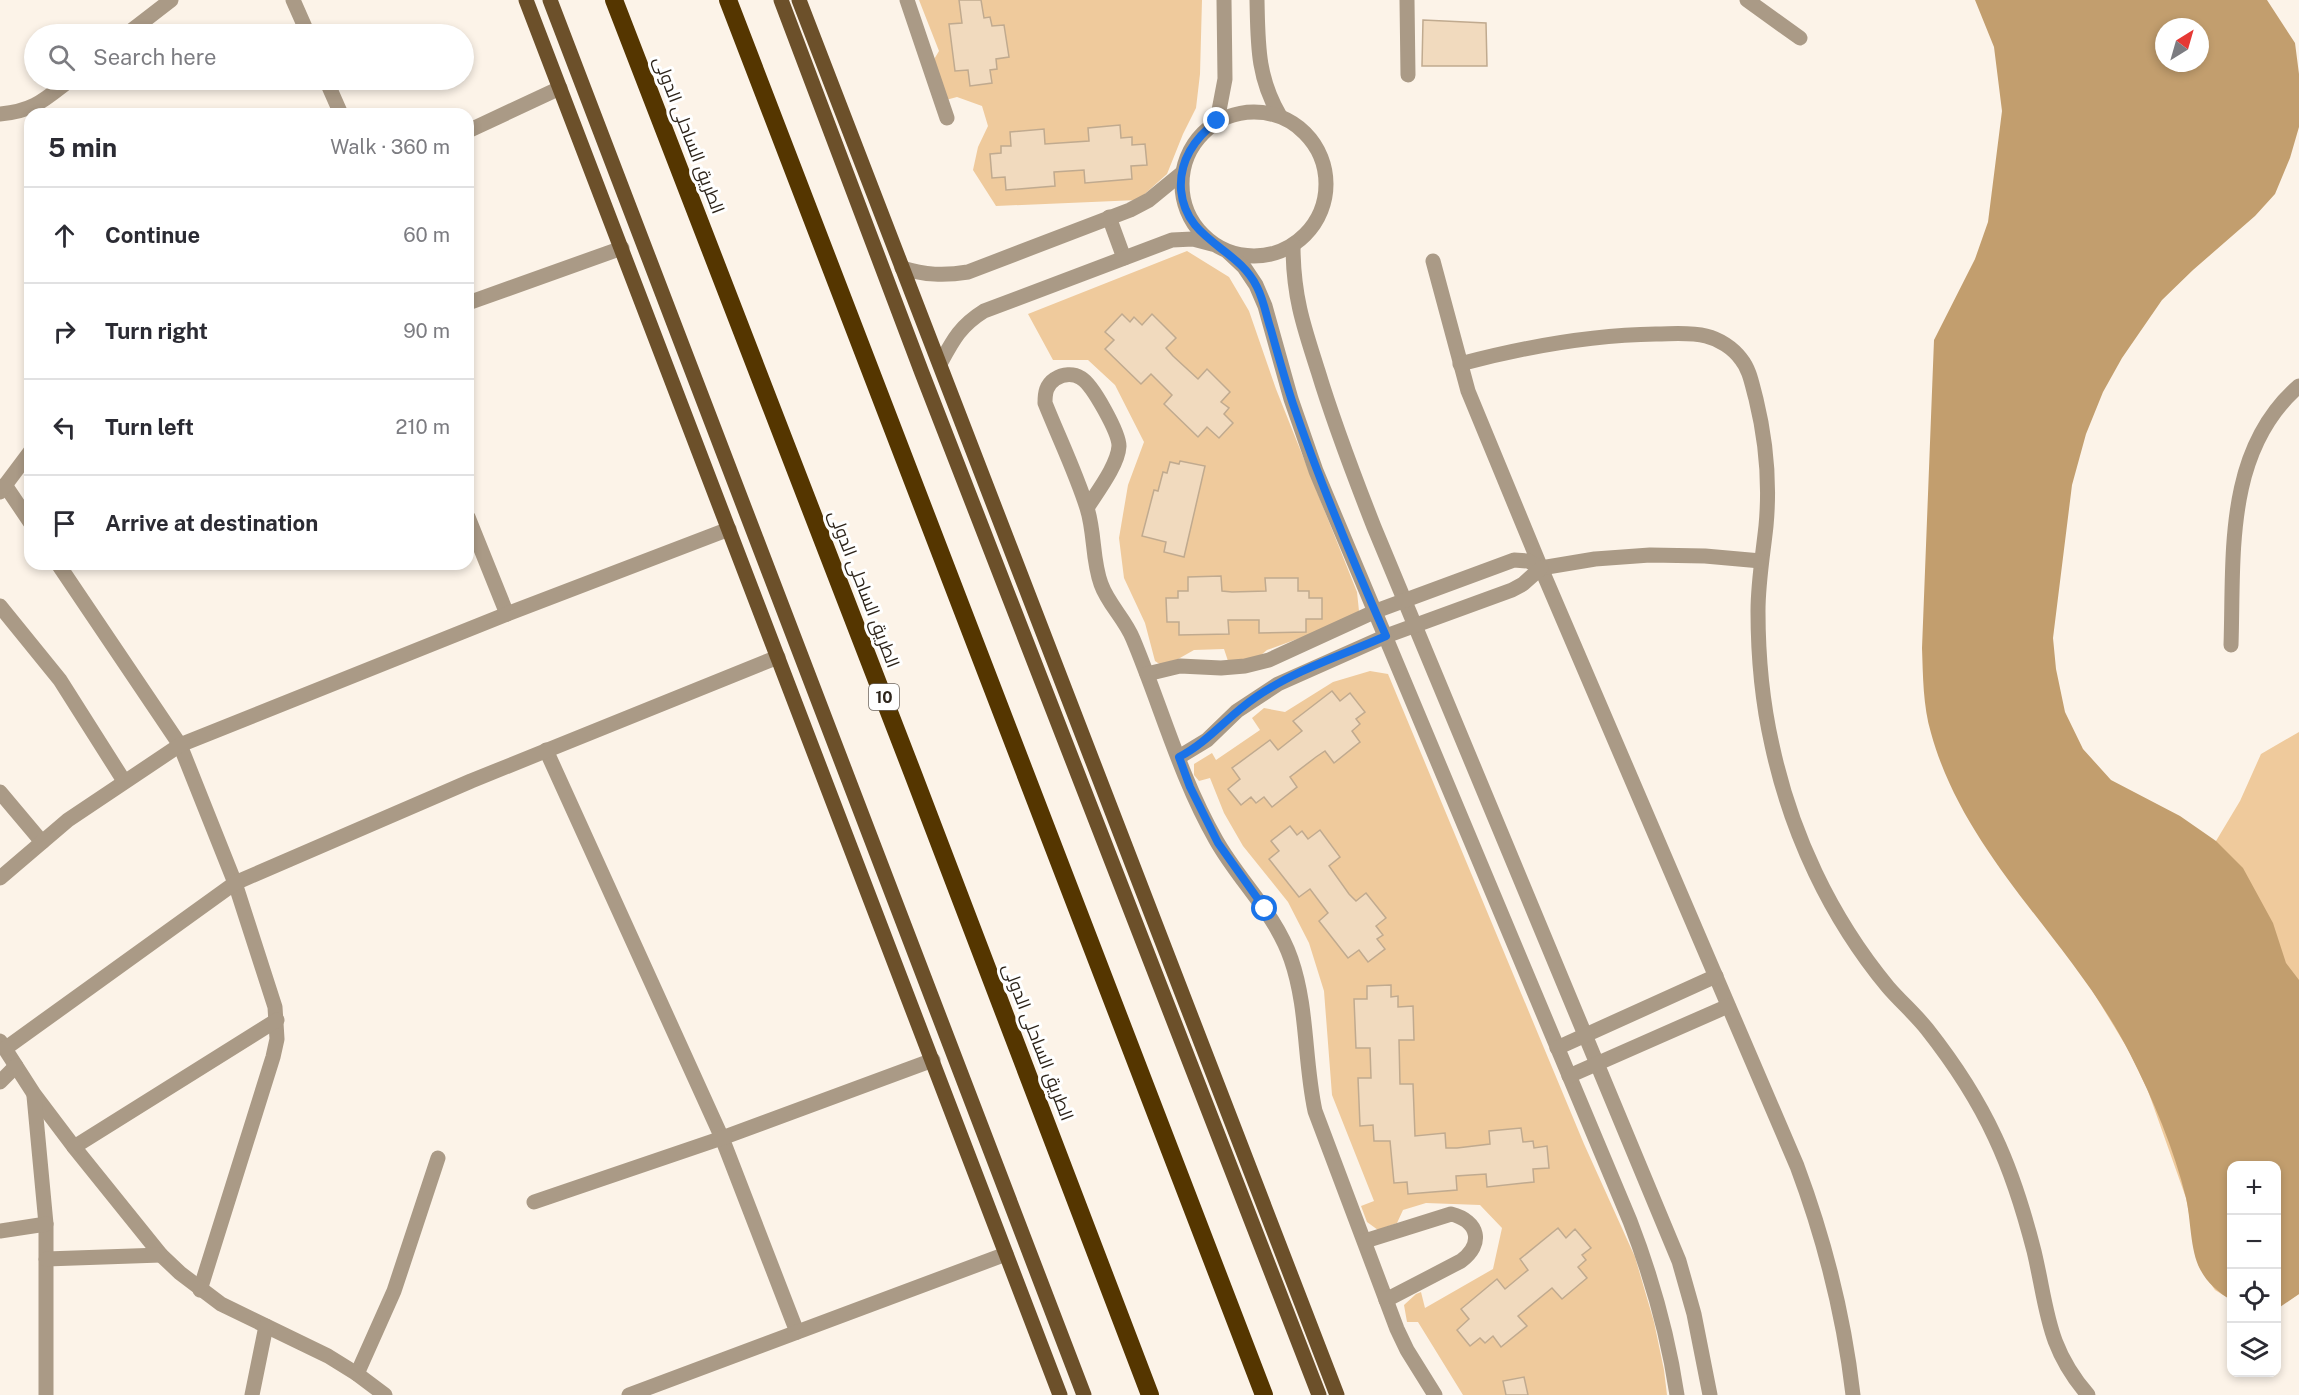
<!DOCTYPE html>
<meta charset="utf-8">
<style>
body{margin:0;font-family:"Public Sans",Cairo,sans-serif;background:#f2f2f3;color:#2b2b33}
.controls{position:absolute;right:18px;bottom:18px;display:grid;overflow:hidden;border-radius:12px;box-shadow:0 3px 9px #0003}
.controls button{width:54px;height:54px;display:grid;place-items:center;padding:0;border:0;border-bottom:2px solid #e1e1e2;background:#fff;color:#2b2b33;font:30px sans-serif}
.compass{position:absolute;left:2155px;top:18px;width:54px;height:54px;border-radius:50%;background:#fff;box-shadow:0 3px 9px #0003;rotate:37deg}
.stop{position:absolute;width:18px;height:18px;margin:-14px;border:4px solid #1a73e8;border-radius:50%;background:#fff}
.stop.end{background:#1a73e8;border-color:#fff;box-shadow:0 2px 6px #0008}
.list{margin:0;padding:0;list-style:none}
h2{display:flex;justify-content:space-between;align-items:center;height:78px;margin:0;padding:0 24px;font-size:26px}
h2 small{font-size:20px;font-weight:400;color:#7c7c81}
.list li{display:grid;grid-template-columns:39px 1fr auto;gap:18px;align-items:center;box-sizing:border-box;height:96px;padding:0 24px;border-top:2px solid #e1e1e2}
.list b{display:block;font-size:22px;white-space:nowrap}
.list em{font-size:20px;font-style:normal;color:#7c7c81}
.icon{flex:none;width:33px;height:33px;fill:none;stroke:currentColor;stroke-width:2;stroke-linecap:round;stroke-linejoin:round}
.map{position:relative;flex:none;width:2299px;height:1395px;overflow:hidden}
.search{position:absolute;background:#fff;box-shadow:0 3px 9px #0003;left:24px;top:24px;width:450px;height:66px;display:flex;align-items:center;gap:15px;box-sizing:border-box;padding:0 21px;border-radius:33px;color:#7c7c81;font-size:22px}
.panel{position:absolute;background:#fff;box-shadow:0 3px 9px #0003;left:24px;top:108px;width:450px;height:462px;border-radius:18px}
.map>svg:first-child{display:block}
.green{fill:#efca9c}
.water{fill:#c29e6e;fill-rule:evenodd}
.building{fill:#f1dabe;stroke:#c0aa8f;stroke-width:1.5}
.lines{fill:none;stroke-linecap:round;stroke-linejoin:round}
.minor{stroke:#aa9a86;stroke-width:15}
.major{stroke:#6c502a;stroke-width:15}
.highway{stroke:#553600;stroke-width:18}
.route{stroke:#1a73e8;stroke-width:8}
.labels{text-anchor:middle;stroke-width:6;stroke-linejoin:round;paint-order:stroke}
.shield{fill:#fff;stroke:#6c665f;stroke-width:1.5}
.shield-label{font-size:16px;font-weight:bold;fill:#2d241a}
.street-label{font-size:18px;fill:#2d241a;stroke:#fff}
</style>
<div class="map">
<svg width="2299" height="1395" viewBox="0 0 2299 1395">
<rect width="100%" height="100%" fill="#fcf3e8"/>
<g class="green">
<path d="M919,0h283l-2,74 -4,34 -13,26 -16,40 -29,26 -142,6 -23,-36 5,-23 10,-21 -6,-20 -25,-9 -15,4 -12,-35 9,-15z"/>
<path d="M1187,251l42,26 20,34 27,78 81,203 2,19 -18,12 -74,27 -19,16 -19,-2 -5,-15 -30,1 -30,17 -9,-6 -10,-38 -21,-45 -5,-40 9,-53 16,-43 -29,-57 -27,-25h-35l-25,-46z"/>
<path d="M1370,671l18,3 196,470 51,113 19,65 10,48 3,25h-204l-45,-73h-11l-3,-17 12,-11 5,-2 4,16 68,-39 9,-41 -22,-23 -54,-2 -23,7 -6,13 -19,7 -11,-8 -6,-16 13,-5 -42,-106 -8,-104 -15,-48 -21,-41 -45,-56 -19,-33 -14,-35 -11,3 -5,-6v-11l18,-11 4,7 44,-30 -8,-12 12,-10 21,4 48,-30z"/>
<path d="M2299,732v562l-22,14 -1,-142h-44l-1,134 -16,-10 -16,-23 -13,-69 -38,-107 -19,-40 -48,-79 135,-131 24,-40 21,-47z"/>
</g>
<path class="water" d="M1975,0h292l28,43 4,31v53l-9,31 -15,36 -20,22 -62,54 -31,30 -40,58 -19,34 -17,42 -14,51 -19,153 3,31 9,43 18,37 28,31 69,36 36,25 27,27 30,55 13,40 13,17v314l-19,13 -3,1 -1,-142h-44l-1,134c-13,-8 -24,-17 -31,-31 -10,-19 -9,-50 -14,-71 -12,-49 -33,-99 -56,-144 -57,-113 -164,-195 -199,-321 -8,-27 -8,-57 -9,-85l12,-308 41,-81 13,-37 14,-111 -8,-64zM2164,27h36v36h-36z"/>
<g class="building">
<path d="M959,0h22l3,18 6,-1 2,9 12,-1 5,32 -13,2 1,10 -7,1 2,13 -22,3 -2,-16 -13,1 -6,-47 13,-1z"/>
<path d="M1423,20l63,3 1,43h-65z"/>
<path d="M1120,125l1,13 11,-1v8l13,-1 2,21 -16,1 1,13 -47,4 -1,-13 -30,2 1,14 -49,4 -1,-13 -13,1 -2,-24 11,-1v-7h10l-1,-14 34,-3 1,15 44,-3 -1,-13z"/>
<path d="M1122,314l8,8 4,-5 8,8 10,-11 24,24 -10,10 7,8 25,23 9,-10 23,23 -9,10 8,6 -5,6 9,9 -14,15 -12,-11 -9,10 -34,-33 8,-9 -21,-21 -10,10 -36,-35 9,-9 -9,-8z"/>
<path d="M1180,461l25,5 -21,91 -20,-5 2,-10 -24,-6 12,-46 4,1 5,-19 4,1 3,-11 9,2z"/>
<path d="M1221,576l1,15 10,1 34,-1 -1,-13h33v13h11v7h13v21h-16v13l-47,1v-13h-31l1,14 -50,1v-13h-12l-1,-24h12v-7h10v-14z"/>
<path d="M1332,691l8,10 10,-8 15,19 -9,7 4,5 -8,7 8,11 -26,21 -9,-12 -9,6 -26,20 7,10 -25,20 -8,-10 -8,6 -5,-6 -10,8 -13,-16 12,-10 -8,-11 38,-28 8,10 24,-19 -9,-10z"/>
<path d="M1290,826l7,9 5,-4 6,8 12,-9 20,27 -11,9 20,28 7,7 10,-8 20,25 -10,8 7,9 -6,4 8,10 -17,13 -9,-12 -11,8 -29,-37 9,-8 -18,-24 -11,8 -30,-38 10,-8 -8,-10z"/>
<path d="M1391,985v12l7,-1v11l15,-1 1,34h-15l1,44h13l2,52 30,-3 1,15h11l33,-4 -1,-13 32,-3 2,14 10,-1 1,7 13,-2 2,22 -16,1 1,13 -47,5 -1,-13 -30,2 1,14 -49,4 -1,-12 -13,1 -4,-42h-16l-1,-16 -13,1 -2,-48h13l-1,-30h-14l-2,-49h13v-13z"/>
<path d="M1558,1228l8,10 9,-9 16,19 -9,7 4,5 -8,7 9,11 -25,21 -10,-11 -34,28 9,10 -26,21 -8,-11 -8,7 -5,-5 -10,8 -13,-16 12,-11 -8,-10 36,-30 8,10 23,-19 -8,-11z"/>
<path d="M1524,1377l4,18h-22l-3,-14z"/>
</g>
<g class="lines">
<g class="minor">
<path d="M293,0l15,34"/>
<path d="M907,0l40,118"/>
<path d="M1257,0c1,44 0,77 23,116"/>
<path d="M1407,0l1,75"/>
<path d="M1747,0l53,38"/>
<path d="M127,34l44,-34"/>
<path d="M326,80l15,34"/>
<circle cx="1254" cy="184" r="72"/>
<path d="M0,114c34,-3 44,-14 70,-34"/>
<path d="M1217,121l8,-42 -1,-79"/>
<path d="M468,131l92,-43"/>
<path d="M1109,217l15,41"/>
<path d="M1293,245c0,50 10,80 25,126 16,53 36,105 56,156l305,734 15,53 16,81"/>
<path d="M1228,252l16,15 12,18 9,21 26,93 25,72 314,750c22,57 38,114 47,174"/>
<path d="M1433,261l35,130 73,177 256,598c28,75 47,150 56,229"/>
<path d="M902,268c23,7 42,8 66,4l162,-62 19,-10 33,-27"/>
<path d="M468,303l154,-55"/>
<path d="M940,364c13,-24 20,-38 44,-53l188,-71 21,-1 19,5"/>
<path d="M1460,364c64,-17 129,-29 196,-30 16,0 34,-2 50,2 13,3 27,12 35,23 9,11 11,26 15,40 10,41 14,84 10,127 -3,28 -8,56 -8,85 0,45 4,90 14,134 19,88 58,172 116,242 12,14 27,27 39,42 26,33 50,69 68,108 17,36 29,75 39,114 14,59 12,95 54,144"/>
<path d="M5,485l25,37"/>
<path d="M0,492l30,-40"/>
<path d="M1087,508c10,-16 31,-43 32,-62 0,-13 -26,-61 -38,-68 -8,-5 -18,-4 -26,1 -9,6 -10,14 -10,24 14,35 31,70 42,105 8,25 5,52 14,76 7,20 24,35 32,55 28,67 47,138 83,201 23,41 59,73 75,119 17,49 13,101 24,152l82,218 10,21 28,45"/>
<path d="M468,517l39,97"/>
<path d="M58,564l122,181 55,138 40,124 2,32 -4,18 -73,233"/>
<path d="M0,606l60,74 64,101"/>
<path d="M2231,645c3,-90 -7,-194 68,-259"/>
<path d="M1147,674l33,-8 41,2 24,-2 24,-6 107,-49 138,-51 14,1 13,7 54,-9 55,-4 55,1 56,5"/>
<path d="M546,750l176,388 75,194"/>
<path d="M1179,757l28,-17 30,-29 41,-27 108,-48 126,-46 11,-6 18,-16"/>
<path d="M0,792l42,50"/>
<path d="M0,878l68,-58 112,-75 327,-131 222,-85"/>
<path d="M0,1041l34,53 40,53 87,108 19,18 41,31 107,52 29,18 28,21"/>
<path d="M6,1048l229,-165 236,-102 307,-124"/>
<path d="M1557,1048l159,-72"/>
<path d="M1569,1076l159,-70"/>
<path d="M0,1082l16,-16"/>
<path d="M34,1096l12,128v171"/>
<path d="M74,1147l203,-127"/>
<path d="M534,1202l188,-64 211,-78"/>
<path d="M0,1231l46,-7"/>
<path d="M1365,1241l86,-27c28,7 33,30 10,47l-75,39"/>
<path d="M46,1259l115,-4"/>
<path d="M357,1374l37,-83 44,-133"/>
<path d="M252,1395l14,-69"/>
<path d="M629,1395l377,-141"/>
</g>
<g class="major">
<path d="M526,0l534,1395"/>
<path d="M550,0l534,1395"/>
<path d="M781,0l141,373 397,1022"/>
<path d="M799,0l538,1395"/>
</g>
<g class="highway">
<path d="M614,0l299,774 237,621"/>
<path d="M728,0l536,1395"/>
</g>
</g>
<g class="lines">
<path class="route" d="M1217,121c-22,17 -38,40 -36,69 5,52 56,56 76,97 7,14 9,28 14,43 7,25 14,50 22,74 27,79 59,155 93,232 -43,19 -91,34 -130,61 -28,19 -48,45 -77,60l11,30 28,56 47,66"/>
</g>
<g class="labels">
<rect class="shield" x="869" y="684" width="30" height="26" rx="4.5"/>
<g class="shield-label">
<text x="884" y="703">10</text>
</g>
<g class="street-label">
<text transform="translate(689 135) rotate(69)" y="6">الطريق الساحلى الدولى</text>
<text transform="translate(864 589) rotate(69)" y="6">الطريق الساحلى الدولى</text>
<text transform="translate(1038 1042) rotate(69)" y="6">الطريق الساحلى الدولى</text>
</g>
</g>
</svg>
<div class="controls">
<button>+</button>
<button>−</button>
<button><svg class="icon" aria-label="locate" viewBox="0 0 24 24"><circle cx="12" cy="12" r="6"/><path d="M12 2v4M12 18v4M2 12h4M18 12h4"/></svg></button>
<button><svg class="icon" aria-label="layers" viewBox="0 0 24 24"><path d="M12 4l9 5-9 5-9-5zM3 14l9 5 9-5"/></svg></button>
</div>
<svg class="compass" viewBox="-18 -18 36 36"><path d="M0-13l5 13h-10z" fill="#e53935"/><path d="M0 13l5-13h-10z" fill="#7c7c81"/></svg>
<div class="stop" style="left:1265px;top:909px"></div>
<div class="stop end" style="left:1217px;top:121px"></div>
<div class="search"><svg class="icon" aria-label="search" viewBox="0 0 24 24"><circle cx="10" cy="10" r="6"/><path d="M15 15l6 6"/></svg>Search here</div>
<section class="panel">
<h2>5 min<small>Walk · 360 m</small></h2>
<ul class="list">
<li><svg class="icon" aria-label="ahead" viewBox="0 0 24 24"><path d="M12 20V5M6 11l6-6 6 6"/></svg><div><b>Continue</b></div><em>60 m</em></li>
<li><svg class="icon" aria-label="right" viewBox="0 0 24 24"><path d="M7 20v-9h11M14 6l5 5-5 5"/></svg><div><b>Turn right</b></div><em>90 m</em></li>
<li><svg class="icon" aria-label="left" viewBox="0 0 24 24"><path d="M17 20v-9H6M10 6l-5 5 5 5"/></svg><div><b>Turn left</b></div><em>210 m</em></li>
<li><svg class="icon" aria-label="arrive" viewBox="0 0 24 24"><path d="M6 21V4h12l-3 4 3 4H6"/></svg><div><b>Arrive at destination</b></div></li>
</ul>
</section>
</div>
